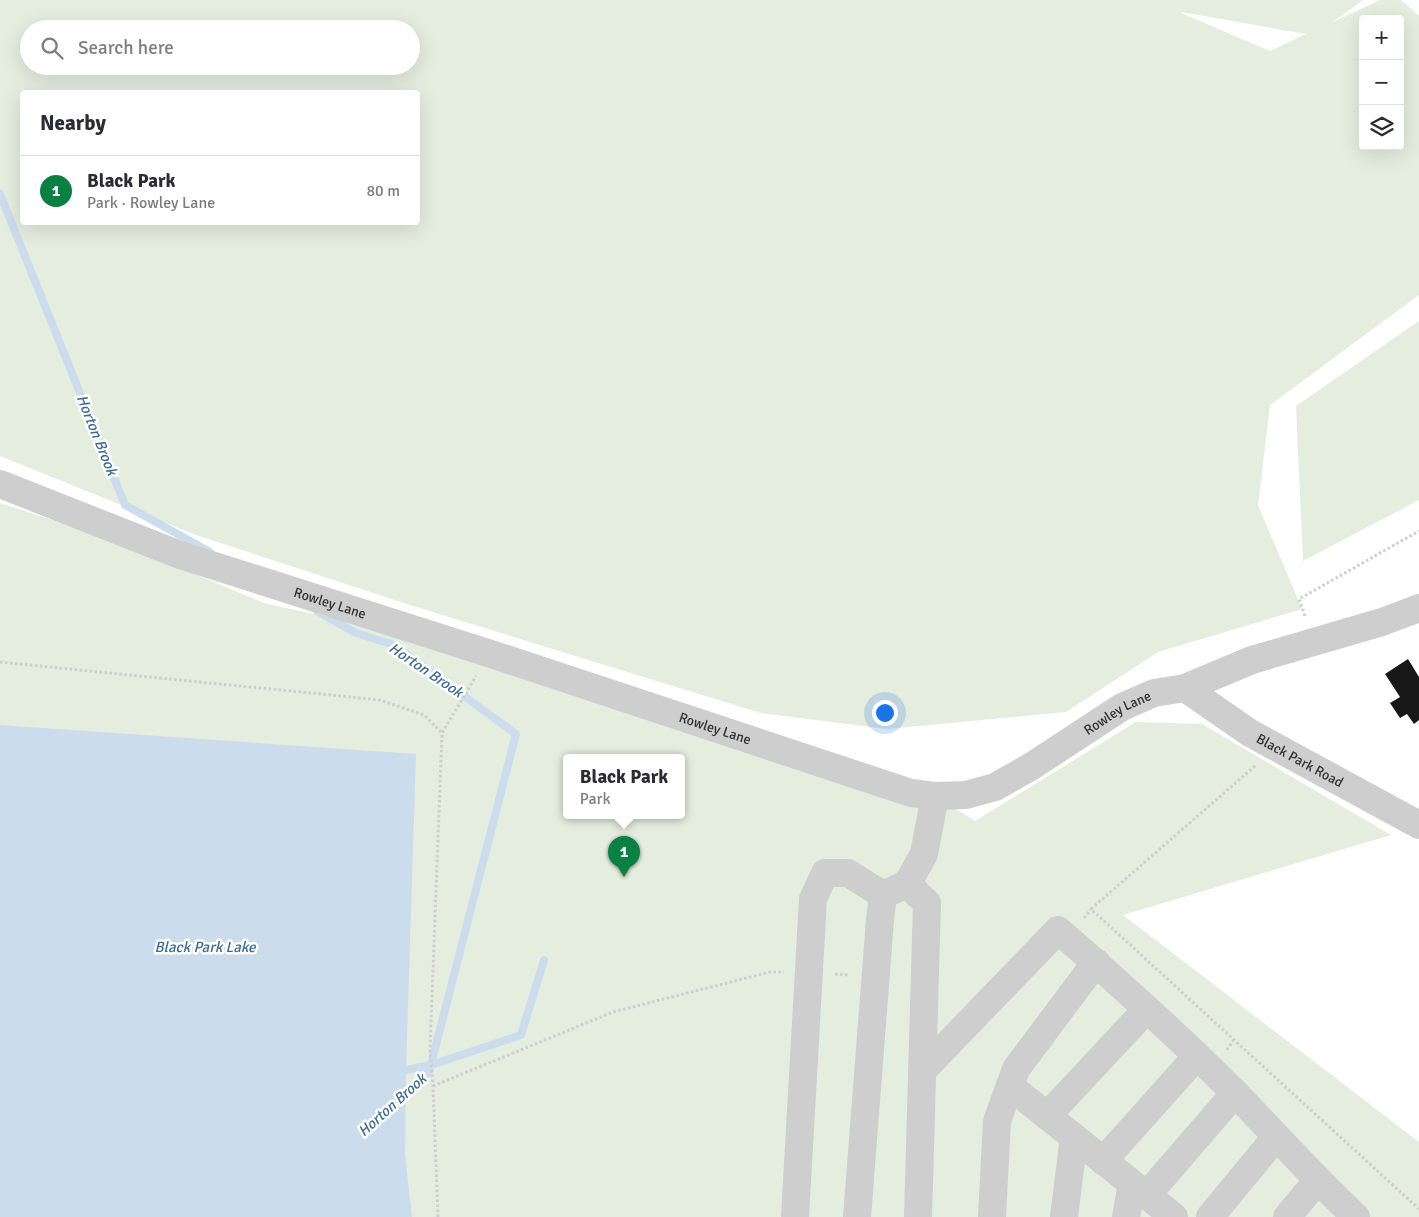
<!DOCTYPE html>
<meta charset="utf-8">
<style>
body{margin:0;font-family:Signika,sans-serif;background:#f2f2f3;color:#2b2b33}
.controls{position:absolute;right:15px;top:15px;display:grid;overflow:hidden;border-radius:5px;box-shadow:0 5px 20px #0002}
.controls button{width:45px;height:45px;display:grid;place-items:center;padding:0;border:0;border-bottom:1px solid #e1e1e2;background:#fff;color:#2b2b33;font:25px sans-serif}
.you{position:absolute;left:884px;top:712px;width:18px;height:18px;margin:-12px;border:4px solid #fff;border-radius:50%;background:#1a73e8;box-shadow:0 0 0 8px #1a73e833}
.badge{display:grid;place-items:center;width:32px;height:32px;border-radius:50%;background:#0b8043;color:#fff;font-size:16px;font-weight:700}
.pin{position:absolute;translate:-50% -41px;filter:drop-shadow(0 1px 2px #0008)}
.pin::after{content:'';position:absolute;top:26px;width:18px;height:15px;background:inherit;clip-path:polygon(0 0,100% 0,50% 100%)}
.popup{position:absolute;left:563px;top:754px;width:122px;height:65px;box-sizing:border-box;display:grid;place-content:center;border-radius:5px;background:#fff;filter:drop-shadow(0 1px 4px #0005);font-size:16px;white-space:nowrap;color:#7c7c81}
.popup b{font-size:19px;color:#2b2b33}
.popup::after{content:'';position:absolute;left:50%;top:100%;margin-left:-10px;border:10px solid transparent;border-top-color:#fff}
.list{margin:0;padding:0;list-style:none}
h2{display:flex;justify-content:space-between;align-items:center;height:65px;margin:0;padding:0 20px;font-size:21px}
h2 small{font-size:16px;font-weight:400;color:#7c7c81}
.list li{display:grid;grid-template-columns:32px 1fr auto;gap:15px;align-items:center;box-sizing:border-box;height:70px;padding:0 20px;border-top:1px solid #e1e1e2}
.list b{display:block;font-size:19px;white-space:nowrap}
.list p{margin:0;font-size:16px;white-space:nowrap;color:#7c7c81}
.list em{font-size:16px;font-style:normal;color:#7c7c81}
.icon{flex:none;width:28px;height:28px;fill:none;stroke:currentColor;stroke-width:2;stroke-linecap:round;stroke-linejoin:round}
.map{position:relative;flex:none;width:1419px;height:1217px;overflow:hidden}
.search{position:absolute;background:#fff;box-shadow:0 5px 20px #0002;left:20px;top:20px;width:400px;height:55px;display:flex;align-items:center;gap:12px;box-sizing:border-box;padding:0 18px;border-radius:28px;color:#7c7c81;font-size:19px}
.panel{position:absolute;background:#fff;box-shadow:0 5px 20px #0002;left:20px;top:90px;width:400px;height:135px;border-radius:5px}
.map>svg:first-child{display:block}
.green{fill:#e5eddf;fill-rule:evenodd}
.water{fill:#cbdded}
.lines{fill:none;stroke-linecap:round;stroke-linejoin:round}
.stream{stroke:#cbdded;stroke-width:8}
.building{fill:#181818}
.path{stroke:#cecece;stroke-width:3;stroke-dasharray:2.5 2.5;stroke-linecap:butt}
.minor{stroke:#cecece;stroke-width:28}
.labels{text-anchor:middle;stroke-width:5;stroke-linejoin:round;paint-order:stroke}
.street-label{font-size:14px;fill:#313131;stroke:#fff}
.water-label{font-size:15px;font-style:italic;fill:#3d6b95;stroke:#fff}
</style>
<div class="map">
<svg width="1419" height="1217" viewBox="0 0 1419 1217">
<rect width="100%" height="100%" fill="#fff"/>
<g class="green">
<path d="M0,0h1363l-30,22 47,-22h21l18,16v279l-149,110 -12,100 44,104 -144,43 -92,60 -179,17 -126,-16 -351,-108 -217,-71 -193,-78zM1181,13v-1l125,22 -36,17zM1363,19h37v127h-37zM29,29h382v37h-382zM418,92v130h-396v-130z"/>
<path d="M1419,321v179l-116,61 -7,-155z"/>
<path d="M0,503l114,37 150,63 224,50 447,143 40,25 161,-99 66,2 189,111 -268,80 296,227v75h-1419zM566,758h116v58h-116z"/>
</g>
<path class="water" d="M0,725l416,29 -10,316 -1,84 7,63h-412z"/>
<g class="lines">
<g class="stream">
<path d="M0,194l125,311 85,47"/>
<path d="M317,611l39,22 38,12 122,89 -87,338 -30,27"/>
<path d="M406,1070l25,-5 90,-30 23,-75"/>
</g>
</g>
<path class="building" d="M1408,659l11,18v43l-5,4 -7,-10 -7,4 -10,-15 10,-6 -15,-23z"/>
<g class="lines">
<g class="path">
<path d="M1305,616l-6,-17 120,-68"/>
<path d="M0,662l380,38 44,15 18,18"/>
<path d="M1255,766l-164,143 328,300"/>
<path d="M1084,918l7,-9"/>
<path d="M835,974l14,1"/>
<path d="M1227,1050l7,-11"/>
<path d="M433,1086l180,-74 157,-40h14"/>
<path d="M438,1217l-5,-131 -3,-37 12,-316 34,-57"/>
</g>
<g class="minor">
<path id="s1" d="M0,484l180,71 308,98 423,140 24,3 31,-1 29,-8 37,-21 90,-59 32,-14 31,-5 67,-28 130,-38 37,-14"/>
<path id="s2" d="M1185,688l65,45 169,92"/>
<path d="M907,884l20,19 -9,314"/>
<path d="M922,1071l136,-141c60,52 120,106 176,162 41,42 79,85 122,125"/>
<path d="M1011,1087l163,130"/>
<path d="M1047,1116l99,-106"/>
<path d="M1103,1161l94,-105"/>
<path d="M1147,1195l88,-102"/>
<path d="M795,1217l18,-318 12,-26h23l35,22"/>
<path d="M857,1217l23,-297 3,-25 24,-11 17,-30 11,-58"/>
<path d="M992,1217l5,-96 19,-52 80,-107"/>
<path d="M1064,1217l10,-80"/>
<path d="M1126,1217l6,-33"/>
<path d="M1210,1217l66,-80"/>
<path d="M1287,1217l30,-36"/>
</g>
</g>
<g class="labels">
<g class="street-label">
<text dy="5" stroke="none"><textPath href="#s1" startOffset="351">Rowley Lane</textPath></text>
<text dy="5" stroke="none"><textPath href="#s1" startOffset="1191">Rowley Lane</textPath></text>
<text dy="5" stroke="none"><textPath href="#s1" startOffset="756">Rowley Lane</textPath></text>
<text dy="5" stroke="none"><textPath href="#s2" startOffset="136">Black Park Road</textPath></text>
</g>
<g class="water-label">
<text transform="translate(97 435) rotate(68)" y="5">Horton Brook</text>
<text transform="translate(426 670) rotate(34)" y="5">Horton Brook</text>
<text x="205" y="952">Black Park Lake</text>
<text transform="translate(392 1105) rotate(-42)" y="5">Horton Brook</text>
</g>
</g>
</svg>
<div class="controls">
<button>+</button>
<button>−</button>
<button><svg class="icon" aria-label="layers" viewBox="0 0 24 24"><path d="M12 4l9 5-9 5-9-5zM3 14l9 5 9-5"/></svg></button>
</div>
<div class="you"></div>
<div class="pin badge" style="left:624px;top:877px">1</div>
<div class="popup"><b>Black Park</b>Park</div>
<div class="search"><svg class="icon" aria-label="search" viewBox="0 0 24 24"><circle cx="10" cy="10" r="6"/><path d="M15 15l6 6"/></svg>Search here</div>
<section class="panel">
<h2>Nearby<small></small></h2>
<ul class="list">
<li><span class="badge">1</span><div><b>Black Park</b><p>Park · Rowley Lane</p></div><em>80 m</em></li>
</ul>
</section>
</div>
